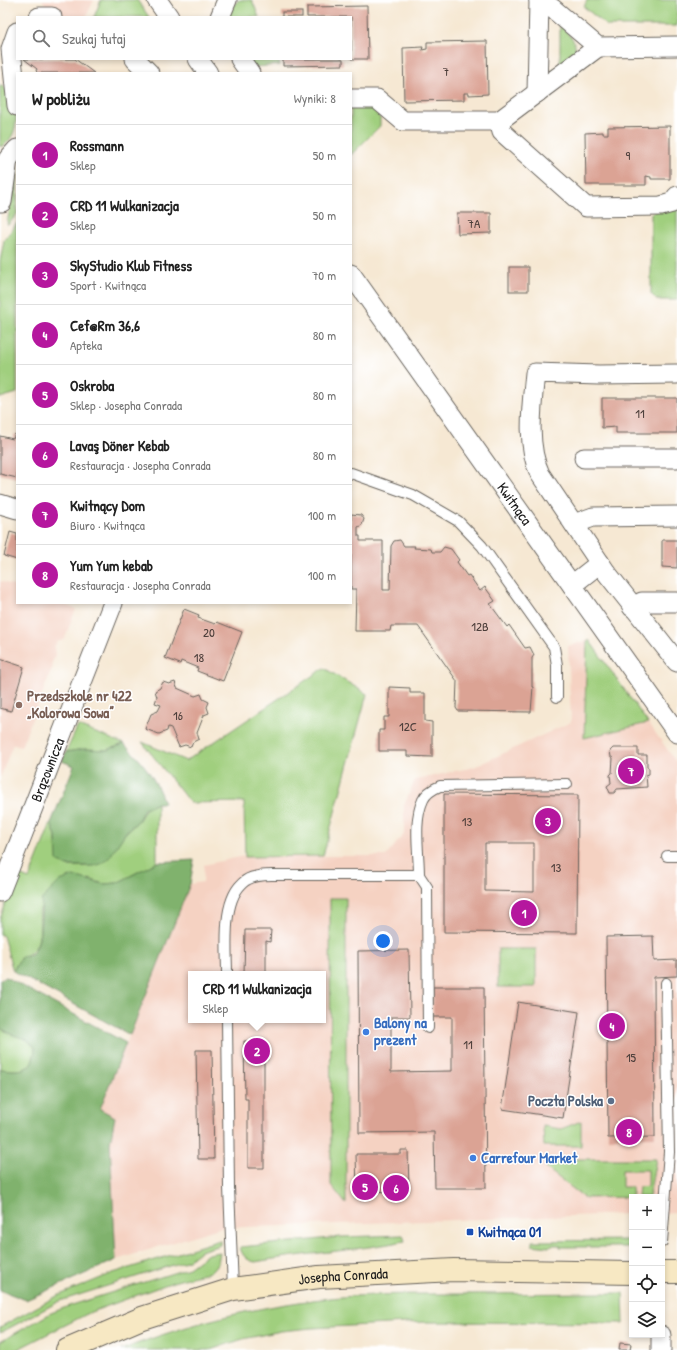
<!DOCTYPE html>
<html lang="pl">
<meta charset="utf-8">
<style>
body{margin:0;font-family:"Patrick Hand",sans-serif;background:#f6f6f6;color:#222}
.controls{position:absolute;right:12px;bottom:12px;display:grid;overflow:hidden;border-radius:0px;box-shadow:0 2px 6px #0003}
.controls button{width:36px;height:36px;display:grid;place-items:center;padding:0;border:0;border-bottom:1px solid #e0e0e0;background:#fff;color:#222;font:20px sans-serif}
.you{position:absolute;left:383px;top:941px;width:14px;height:14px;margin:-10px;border:3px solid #fff;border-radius:50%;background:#1a73e8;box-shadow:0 0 0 6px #1a73e833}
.badge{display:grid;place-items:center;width:26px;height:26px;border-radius:50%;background:#b5179e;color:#fff;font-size:13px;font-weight:700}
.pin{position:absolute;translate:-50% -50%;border:2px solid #fff;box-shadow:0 1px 4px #0006}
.popup{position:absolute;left:188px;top:971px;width:138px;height:52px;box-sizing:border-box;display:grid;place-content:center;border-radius:0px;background:#fff;filter:drop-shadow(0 1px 3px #0005);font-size:13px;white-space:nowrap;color:#767676}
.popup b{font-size:15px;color:#222}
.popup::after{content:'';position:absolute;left:50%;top:100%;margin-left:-8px;border:8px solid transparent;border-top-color:#fff}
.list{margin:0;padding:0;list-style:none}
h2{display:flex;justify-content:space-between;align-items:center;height:52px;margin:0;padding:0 16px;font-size:17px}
h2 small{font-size:13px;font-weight:400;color:#767676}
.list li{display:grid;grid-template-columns:26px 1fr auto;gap:12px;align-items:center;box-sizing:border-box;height:60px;padding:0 16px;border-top:1px solid #e0e0e0}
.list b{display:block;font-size:15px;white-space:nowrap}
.list p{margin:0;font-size:13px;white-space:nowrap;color:#767676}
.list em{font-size:13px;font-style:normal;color:#767676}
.icon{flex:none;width:22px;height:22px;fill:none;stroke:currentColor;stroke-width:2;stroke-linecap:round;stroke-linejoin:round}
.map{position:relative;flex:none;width:677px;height:1350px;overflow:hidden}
.search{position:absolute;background:#fff;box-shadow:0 2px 6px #0003;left:16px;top:16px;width:336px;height:44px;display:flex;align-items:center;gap:10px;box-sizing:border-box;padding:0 14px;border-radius:0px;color:#767676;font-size:15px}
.panel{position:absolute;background:#fff;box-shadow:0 2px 6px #0003;left:16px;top:72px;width:336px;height:532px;border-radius:0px}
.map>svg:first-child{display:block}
.built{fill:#f5d2c2;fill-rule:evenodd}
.green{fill:#a0cf7e;stroke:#5e764d}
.forest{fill:#80b26d;stroke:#4e6744}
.building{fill:#dba394;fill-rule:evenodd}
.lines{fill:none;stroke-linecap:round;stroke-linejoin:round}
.lane-casing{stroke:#68635c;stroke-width:12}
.street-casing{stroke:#68635c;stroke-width:21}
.secondary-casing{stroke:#68635c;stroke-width:24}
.lane{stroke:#fff;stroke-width:10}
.street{stroke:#fff;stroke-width:19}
.secondary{stroke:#f7e8c3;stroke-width:22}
.education-dot{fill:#8d6e63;stroke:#fff;stroke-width:1.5}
.shop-dot{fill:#3f7fe0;stroke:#fff;stroke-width:1.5}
.service-dot{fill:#5c6f8a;stroke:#fff;stroke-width:1.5}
.transit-dot{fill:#1a4fb4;stroke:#fff;stroke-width:1.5}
.labels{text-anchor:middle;stroke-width:3;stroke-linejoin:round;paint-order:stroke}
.number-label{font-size:13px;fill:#4c3e3a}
.street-label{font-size:15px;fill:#1c1c1c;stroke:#fff}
.education-label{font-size:15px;font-weight:bold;fill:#785e54;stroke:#fff;text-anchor:start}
.shop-label{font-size:15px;font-weight:bold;fill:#366cbe;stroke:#fff;text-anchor:start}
.service-label{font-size:15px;font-weight:bold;fill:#4e5e75;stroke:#fff;text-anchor:end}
.transit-label{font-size:15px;font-weight:bold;fill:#164399;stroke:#fff;text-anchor:start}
</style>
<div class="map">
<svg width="677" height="1350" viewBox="0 0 677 1350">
<rect width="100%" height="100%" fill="#fff"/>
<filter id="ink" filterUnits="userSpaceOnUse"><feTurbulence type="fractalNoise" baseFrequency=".025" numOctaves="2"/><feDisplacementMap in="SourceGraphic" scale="8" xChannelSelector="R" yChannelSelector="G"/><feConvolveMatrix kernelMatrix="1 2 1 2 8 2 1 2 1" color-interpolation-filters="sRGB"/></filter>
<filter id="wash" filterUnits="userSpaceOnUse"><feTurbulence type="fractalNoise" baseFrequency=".012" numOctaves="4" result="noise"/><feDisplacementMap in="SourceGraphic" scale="16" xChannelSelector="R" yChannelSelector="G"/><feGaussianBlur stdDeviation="0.9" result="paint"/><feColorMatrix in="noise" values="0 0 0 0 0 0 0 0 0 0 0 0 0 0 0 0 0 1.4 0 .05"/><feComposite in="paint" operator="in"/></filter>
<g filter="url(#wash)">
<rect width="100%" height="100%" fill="#f6e8d3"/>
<g class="built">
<path d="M42,0h52l-8,17h-14l-14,-4 -11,-7z"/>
<path d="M0,581l17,6v16h42l17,6 -12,31 -7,2 -3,5 1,8 -4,10 2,1 -32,81 -8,-3 -13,34z"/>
<path d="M589,640l88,123v449l-15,1v-16h-30v17l-413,14 -103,32 -6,-117 5,-26 -15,-8 90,-225 13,-2 1,-17 40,-9h142l18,-22v-29l11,-25 59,-13 97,-45 -3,-76zM191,974h132v46h-132z"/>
</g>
<g class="green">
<path d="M101,0h36l12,17h-55z"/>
<path d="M239,0h13l7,17h-32l5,-11z"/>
<path d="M587,0h90v26h-70l-23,-19z"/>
<path d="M560,25c29,26 12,33 -10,52l-5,-3 15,-7z"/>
<path d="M247,59h31l2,6 -28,2z"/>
<path d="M0,85c20,10 23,53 0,62z"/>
<path d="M351,103h14l15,9v14l-29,29z"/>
<path d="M17,169v45l-9,11 -1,-1z"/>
<path d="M677,204v96h-20l-6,-6v-81z"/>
<path d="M17,223v170l-17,5v-136l4,-22z"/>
<path d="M589,640l59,83 -64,15 3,-96z"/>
<path d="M324,668l43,26 -44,162 -78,1 -1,-55 -54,1 -48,-61 44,19z"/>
<path d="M78,726l46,18 -17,6 -23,-1 -18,3z"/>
<path d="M157,803v59l-40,21 -13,1 -15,-5 -49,30c-1,20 4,42 -19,48l-8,14 -10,-35 -3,-2v-15l17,-45 12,5 22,-56 5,13v12l11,18c37,2 36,-3 57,-31 4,-5 10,-9 14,-14 9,-12 2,-10 19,-18z"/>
<path d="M330,898h16v306l-15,-19z"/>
<rect x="498" y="949" width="38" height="38"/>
<path d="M0,1028l26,11 9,8c-1,26 -15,24 -35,22z"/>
<path d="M581,1121v25h-37l-1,-20 18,3z"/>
<path d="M546,1159h110l-7,38h-11l1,-10 9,-1v-16h-26v17h10v10l-47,1 -39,-30z"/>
<path d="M403,1235l2,6c-50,10 -100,12 -150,21 -9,-2 -13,-7 -15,-15l101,-10z"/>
<path d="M220,1240v5l-20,6 -11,9 -129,41 -60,32v-6l57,-31 56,-23z"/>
<path d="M629,1240v7h-69v-2h-9l-2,2 -17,-2v-4z"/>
<path d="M220,1252l-2,11 -8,9 -37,10 -82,30 -75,38h-16v-8l51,-29 18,-7 120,-38 19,-14z"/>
<path d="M623,1293l1,30 -199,-1 -113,6 -31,3 -38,8 -33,11h-89c55,-22 113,-38 172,-47 52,-9 105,-9 157,-9 58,0 116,-1 173,-1z"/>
</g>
<g class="forest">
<path d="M124,744c20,19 31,33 40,59h-7l-13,6 -6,12 -12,11 -17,26 -8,6 -7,2h-27l-10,-5 -1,-25 -5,-13 23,-57 -12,-5 4,-9 18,-3 23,1z"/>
<path d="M194,860l-4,24 -60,151 -117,-64 8,-14c3,-1 7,-1 10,-3 12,-8 9,-41 11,-55l18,-18 13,-5 31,8 13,-1 40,-21z"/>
<path d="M6,977l120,66 -26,66 15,8 -5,26 6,117 -90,40 -26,-10v-221c20,2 34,4 35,-22l-9,-8 -13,-4 -13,-7v-48z"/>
</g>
<g id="blocks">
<g class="building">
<path d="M367,6l1,53h-17v-42h-44v-10z"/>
<rect x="282" y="12" width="20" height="5"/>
<path d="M487,41l1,53 -19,1v-2h-5v7l-60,1 -1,-53 20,-1 -1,3 5,-1v-7z"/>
<path d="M24,59h51l19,14h-56l-2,-2 1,-2z"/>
<path d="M283,59h60v6l-60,1z"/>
<path d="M670,126v53h-19v-2l-5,-1v9h-60l-1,-52 18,-1v2h5v-7z"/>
<path d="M457,213h34v20l-33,1z"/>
<rect x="509" y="267" width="19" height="24"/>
<path d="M602,398h75v35h-61v-6l-14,1z"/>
<path d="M15,434l2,1v43l-17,-4v-38l13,3z"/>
<path d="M351,514l10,1 3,4 -2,6 -4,2v9h2v5h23v49h7l1,-44 3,-5 6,-1 4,6h11l-1,2 17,1 1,3h8l4,-5 7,2 8,11 -2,2 10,14 2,-1 11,16 5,-4 10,14 -5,3 17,23 2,-2 16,23 5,-1 4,8 -2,3v29h1l-2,25 -73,-1 -2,-3 1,-27 -39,-55h-27l-1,5h-35l1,-42h-5z"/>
<path d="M10,532l7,2v26l-13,-4z"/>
<path d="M662,540h15v28l-15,-1z"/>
<path d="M184,609l15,6 -1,3 17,6 2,-2 25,10 -19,49 -26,-10 1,-3 -17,-7 -1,3 -15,-6z"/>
<path d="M0,659l24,8 -13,44 -11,-3z"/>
<path d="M163,682l6,2 6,-2 2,6 18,8 6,-2 2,5 6,3 -2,5 2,6 -5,2 -7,18 2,6 -6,3 -2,5 -6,-2 -6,2 -8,-19 -3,-1 -1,4 -8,3 -14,-5 6,-15 7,-3 3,-6 -6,-2 2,-6 -2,-6 5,-3z"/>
<path d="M389,687l21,1v5h15v28l7,1v35l-25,-1v-5h-28v-21h5v-13h5z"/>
<path d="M613,748h25v7h9v12l2,1v6l-3,1 1,12 -30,2 -3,4h-4l-3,-7 4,-3 -1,-8 2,-2 1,-15 -2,-1 -1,-6z"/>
<path d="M444,794l134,1 -1,138 -133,-1zM485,843h49v49l-49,-1z"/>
<path d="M245,930h26l-1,12 -4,-1v33h-22z"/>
<path d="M653,936l1,25 23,-1v16l-23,1 1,160 -47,1 -2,-201z"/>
<path d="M409,950l1,67h-19v55l61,-1v-54h-19v-30h51l2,201h-51l-1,-56 -75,1 -1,-182z"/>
<path d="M518,1002l61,10 -16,106 -61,-9z"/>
<path d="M244,1041h22l1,19 -3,1v107h-16v-69h-3z"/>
<path d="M196,1050h16l2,109h-16z"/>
<path d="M401,1150h7l1,41 -52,1 -1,-38h45z"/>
<path d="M620,1343l11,1 -1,6h-11z"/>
</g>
</g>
</g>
<g filter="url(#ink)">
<use href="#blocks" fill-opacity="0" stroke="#68635c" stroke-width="1"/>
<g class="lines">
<defs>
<g id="lane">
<path d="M351,473l62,22 45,26 24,25 72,101 3,18v32"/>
<path d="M667,856h10"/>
<path d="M419,875l8,12 1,141"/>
<path d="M227,974c0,-27 -6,-75 18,-93 7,-5 18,-6 27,-6h147c0,-23 -6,-54 4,-75 3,-7 10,-11 17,-14l127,-2"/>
<path d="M227,1020l2,167 4,102"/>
<path d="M662,1242l7,-90 -3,-169"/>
</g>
<g id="street">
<path d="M157,0l12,17"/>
<path d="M539,0l13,8 46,39 79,-1"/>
<path d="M39,17h13"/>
<path d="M220,17l7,-17"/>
<path d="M17,32l-6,17 6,57"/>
<path d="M135,59l14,14"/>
<path d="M198,59l10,14"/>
<path d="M240,59l10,14"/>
<path d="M537,93l2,-92"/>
<path d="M351,99h26l26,22h96l99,-74"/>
<path d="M499,121l3,11 84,75 75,-1 11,-3 5,-7"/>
<path d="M0,202h2l6,-43 9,-10"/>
<path id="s1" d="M351,274l326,459"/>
<path d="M677,374l-78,1 -64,-2c-3,31 -9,72 5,101l66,98 71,90"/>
<path d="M584,458h93"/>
<path d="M0,504l17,5"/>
<path d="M574,524l19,-7 84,-1"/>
<path d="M572,585l28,-22"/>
<path d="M632,607l10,-5h35"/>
<path id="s2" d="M0,892l113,-289"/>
<path d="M661,1335v15"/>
</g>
<g id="secondary">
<path d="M662,1272h15"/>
<path id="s3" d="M67,1350l75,-32 91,-29 86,-12 135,-7 178,3"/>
</g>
</defs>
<use href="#lane" class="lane-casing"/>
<use href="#street" class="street-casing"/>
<use href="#secondary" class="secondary-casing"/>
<use href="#lane" class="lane"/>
<use href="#street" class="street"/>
<use href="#secondary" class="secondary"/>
</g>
</g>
<circle class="education-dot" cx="19" cy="705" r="4"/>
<g class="shop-dot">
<circle cx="366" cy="1032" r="4"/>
<circle cx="473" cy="1158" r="4"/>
</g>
<circle class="service-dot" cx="611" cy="1101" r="4"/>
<rect class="transit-dot" x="466" y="1228" width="8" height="8" rx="2"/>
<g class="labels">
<g class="number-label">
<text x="446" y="76">7</text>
<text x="628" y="160">9</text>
<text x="474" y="228">7A</text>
<text x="640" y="418">11</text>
<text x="480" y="631">12B</text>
<text x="209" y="637">20</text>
<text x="199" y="662">18</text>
<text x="178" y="720">16</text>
<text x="408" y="731">12C</text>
<text x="467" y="826">13</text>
<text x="556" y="872">13</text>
<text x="468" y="1049">11</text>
<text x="631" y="1062">15</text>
</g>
<g class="street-label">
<text dy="5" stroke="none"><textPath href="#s1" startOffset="282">Kwitnąca</textPath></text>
<text dy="5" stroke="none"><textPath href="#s2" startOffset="131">Brązownicza</textPath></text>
<text dy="5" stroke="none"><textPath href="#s3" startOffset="288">Josepha Conrada</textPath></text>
</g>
<g class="education-label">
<text x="27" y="701">Przedszkole nr 422<tspan x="27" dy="17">„Kolorowa Sowa”</tspan></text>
</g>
<g class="shop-label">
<text x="374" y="1028">Balony na<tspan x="374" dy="17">prezent</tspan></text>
<text x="481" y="1163">Carrefour Market</text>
</g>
<g class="service-label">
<text x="603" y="1106">Poczta Polska</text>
</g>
<g class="transit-label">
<text x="478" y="1237">Kwitnąca 01</text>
</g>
</g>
</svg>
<div class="controls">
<button>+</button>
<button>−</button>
<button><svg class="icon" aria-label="locate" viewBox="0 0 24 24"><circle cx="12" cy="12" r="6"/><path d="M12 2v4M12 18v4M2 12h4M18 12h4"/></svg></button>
<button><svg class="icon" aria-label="layers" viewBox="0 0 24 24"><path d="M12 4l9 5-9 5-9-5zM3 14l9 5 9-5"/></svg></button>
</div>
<div class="you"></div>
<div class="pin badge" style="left:524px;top:913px">1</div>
<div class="pin badge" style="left:257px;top:1051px">2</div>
<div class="popup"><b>CRD 11 Wulkanizacja</b>Sklep</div>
<div class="pin badge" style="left:548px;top:821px">3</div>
<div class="pin badge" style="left:612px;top:1026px">4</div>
<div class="pin badge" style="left:365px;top:1187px">5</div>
<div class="pin badge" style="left:396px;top:1188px">6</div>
<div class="pin badge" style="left:631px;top:771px">7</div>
<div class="pin badge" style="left:629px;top:1132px">8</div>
<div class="search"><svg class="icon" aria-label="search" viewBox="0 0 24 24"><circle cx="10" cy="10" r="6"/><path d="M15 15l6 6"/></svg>Szukaj tutaj</div>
<section class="panel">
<h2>W pobliżu<small>Wyniki: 8</small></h2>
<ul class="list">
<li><span class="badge">1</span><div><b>Rossmann</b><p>Sklep</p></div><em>50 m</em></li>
<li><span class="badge">2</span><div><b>CRD 11 Wulkanizacja</b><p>Sklep</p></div><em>50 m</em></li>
<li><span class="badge">3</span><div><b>SkyStudio Klub Fitness</b><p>Sport · Kwitnąca</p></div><em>70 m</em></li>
<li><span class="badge">4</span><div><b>Cef@Rm 36,6</b><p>Apteka</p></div><em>80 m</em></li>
<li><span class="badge">5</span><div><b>Oskroba</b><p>Sklep · Josepha Conrada</p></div><em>80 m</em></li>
<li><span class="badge">6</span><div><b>Lavaş Döner Kebab</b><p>Restauracja · Josepha Conrada</p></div><em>80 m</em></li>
<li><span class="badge">7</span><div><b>Kwitnący Dom</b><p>Biuro · Kwitnąca</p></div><em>100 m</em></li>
<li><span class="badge">8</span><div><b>Yum Yum kebab</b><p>Restauracja · Josepha Conrada</p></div><em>100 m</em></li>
</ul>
</section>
</div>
